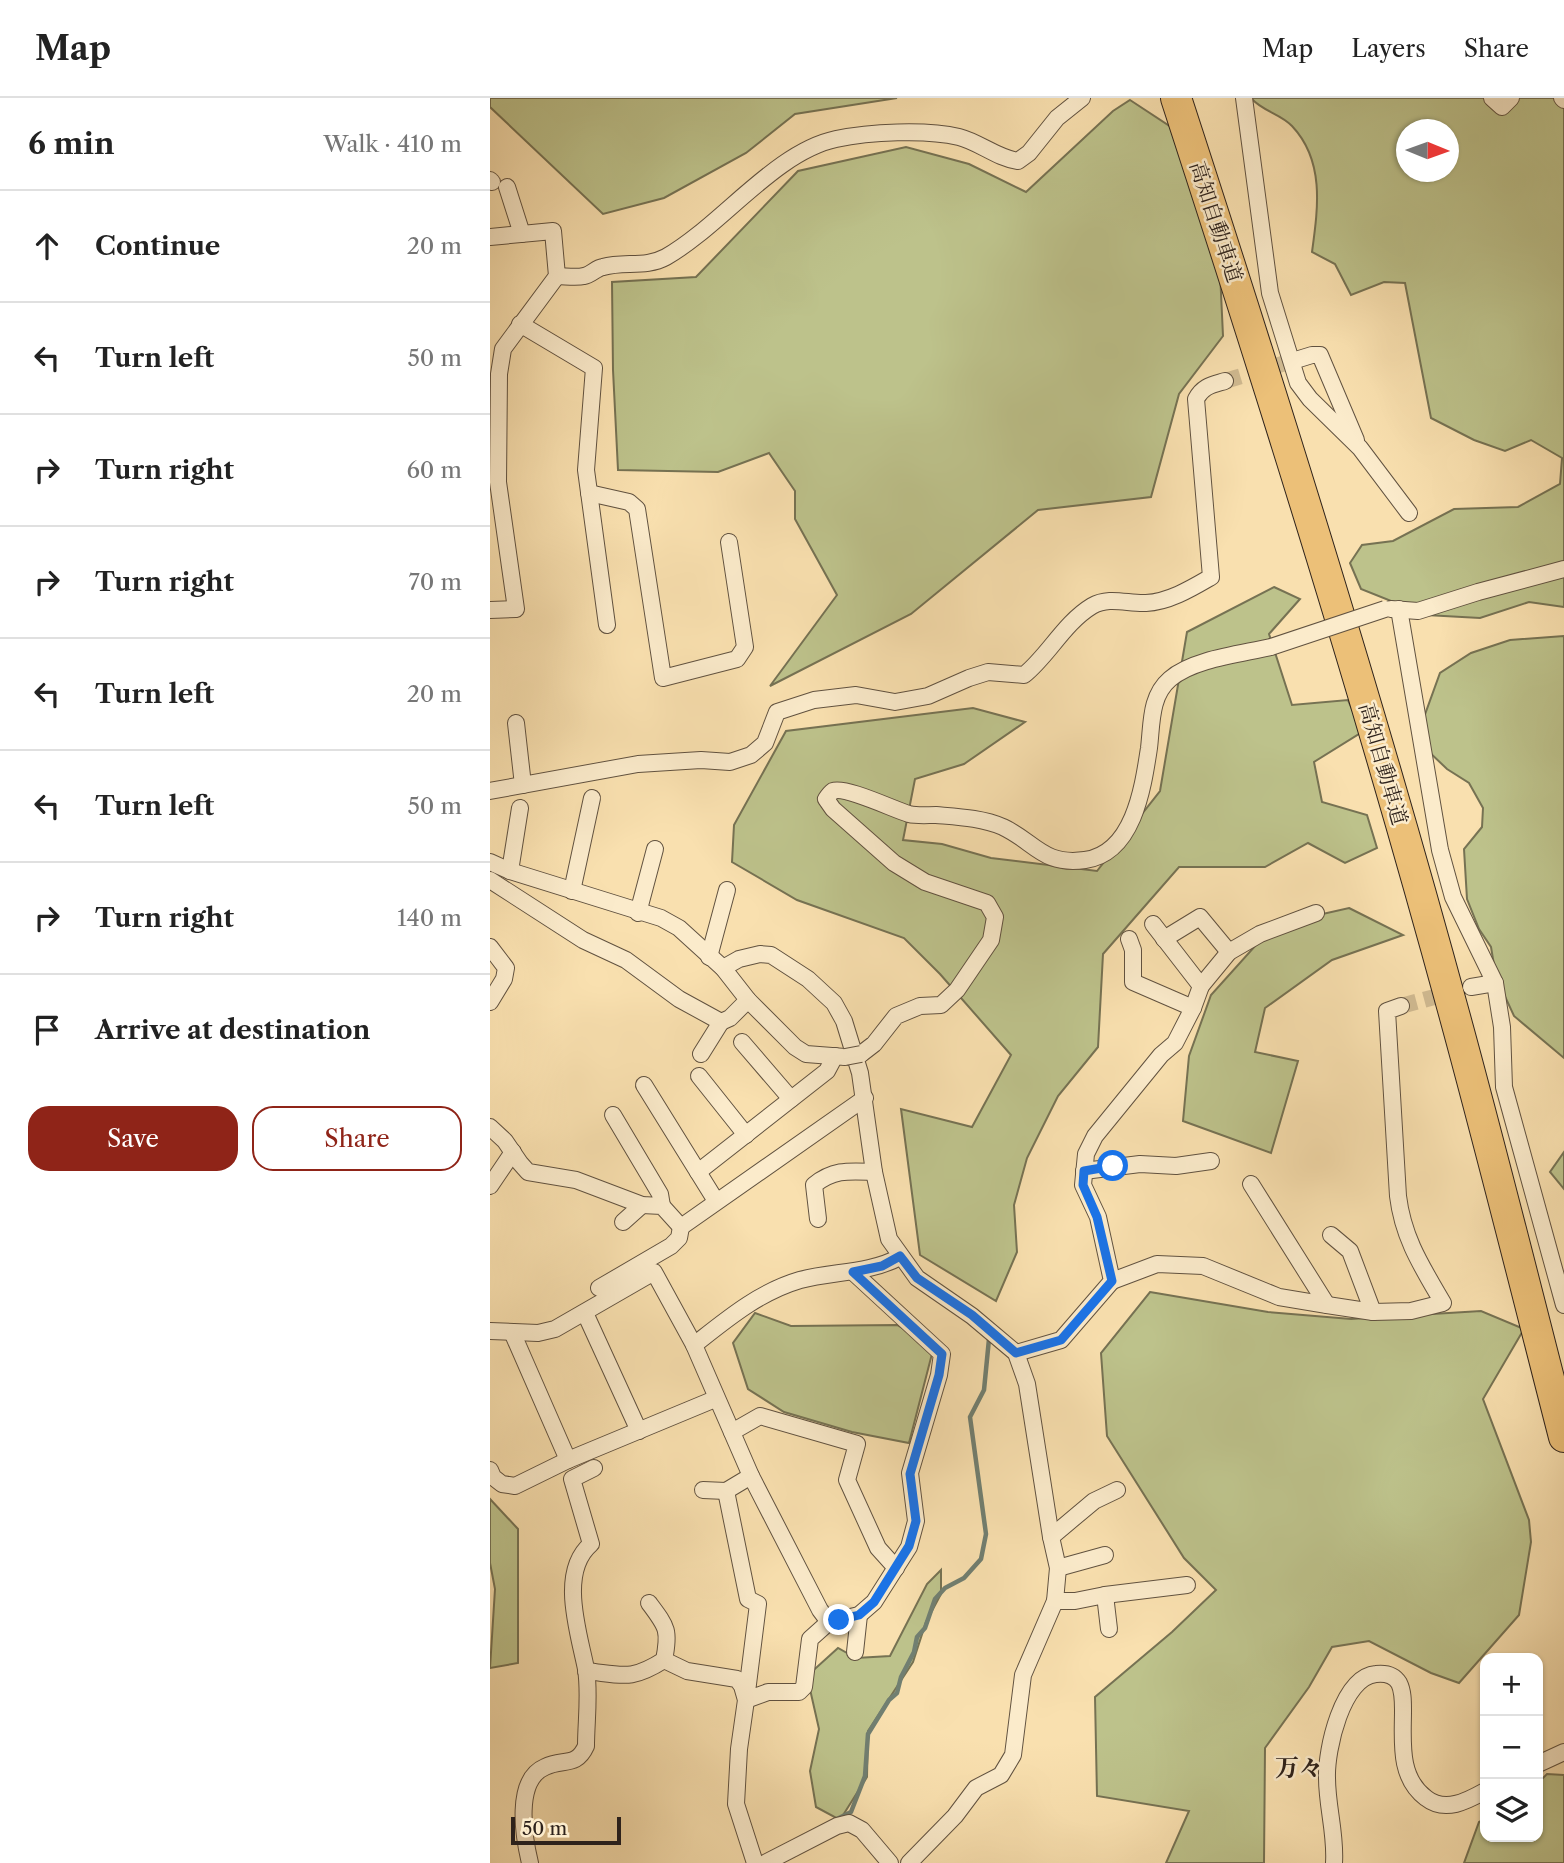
<!DOCTYPE html>
<meta charset="utf-8">
<style>
body{margin:0;font-family:"Libre Caslon Text","Noto Serif JP",serif;background:#f2f2f2;color:#222}
.controls{position:absolute;right:21px;bottom:21px;display:grid;overflow:hidden;border-radius:14px;box-shadow:0 2px 5px #0004}
.controls button{width:63px;height:63px;display:grid;place-items:center;padding:0;border:0;border-bottom:2px solid #e0e0e0;background:#fff;color:#222;font:35px sans-serif}
.compass{position:absolute;left:906px;top:21px;width:63px;height:63px;border-radius:50%;background:#fff;box-shadow:0 2px 5px #0004;rotate:91deg}
.scale{position:absolute;left:21px;bottom:18px;width:110px;box-sizing:border-box;padding-left:7px;border:4px solid #2e221b;border-top:0;font-size:19px;line-height:24px;white-space:nowrap;color:#2e221b;-webkit-text-stroke:5px #fbebcb;paint-order:stroke}
.stop{position:absolute;width:21px;height:21px;margin:-16px;border:5px solid #1a73e8;border-radius:50%;background:#fff}
.stop.end{background:#1a73e8;border-color:#fff;box-shadow:0 2px 7px #0008}
.list{margin:0;padding:0;list-style:none}
h2{display:flex;justify-content:space-between;align-items:center;height:91px;margin:0;padding:0 28px;font-size:30px}
h2 small{font-size:23px;font-weight:400;color:#767676}
.list li{display:grid;grid-template-columns:46px 1fr auto;gap:21px;align-items:center;box-sizing:border-box;height:112px;padding:0 28px;border-top:2px solid #e0e0e0}
.list b{display:block;font-size:26px;white-space:nowrap}
.list em{font-size:23px;font-style:normal;color:#767676}
.actions{display:flex;gap:14px;padding:21px 28px}
.actions a{flex:1;padding:16px 0;border:2px solid #8f2418;border-radius:21px;text-align:center;font-size:24px;color:#8f2418}
.actions .main{background:#8f2418;color:#fff}
.icon{flex:none;width:38px;height:38px;fill:none;stroke:currentColor;stroke-width:2;stroke-linecap:round;stroke-linejoin:round}
.map{position:relative;flex:none;width:1074px;height:1765px;overflow:hidden}
header{display:flex;align-items:center;gap:42px;box-sizing:border-box;height:98px;padding:0 35px;background:#fff;border-bottom:2px solid #e0e0e0}
header strong{font-size:33px}
nav{display:flex;gap:38px;margin-inline-start:auto;font-size:24px}
main{display:flex}
aside{flex:1;background:#fff}
.map>svg:first-child{display:block}
.green{fill:#bdc28b;stroke:#767253;stroke-width:2;fill-rule:evenodd}
.lines{fill:none;stroke-linecap:round;stroke-linejoin:round}
.stream{stroke:#717f71;stroke-width:4.5}
.minor-tunnel{stroke:#d0ba91;stroke-width:16;stroke-dasharray:16 8;stroke-linecap:butt}
.minor-casing{stroke:#615240;stroke-width:18}
.motorway-casing{stroke:#2e221b;stroke-width:32}
.minor{stroke:#fbebcb;stroke-width:16}
.motorway{stroke:#ecc078;stroke-width:30}
.minor-bridge-casing{stroke:#615240;stroke-width:18;stroke-linecap:butt}
.minor-bridge{stroke:#fbebcb;stroke-width:16}
.route{stroke:#1a73e8;stroke-width:9}
.labels{text-anchor:middle;stroke-width:5;stroke-linejoin:round;paint-order:stroke}
.street-label{font-size:21px;fill:#2e221b;stroke:#fbebcb}
.quarter-label{font-size:24px;font-weight:bold;fill:#2e221b;stroke:#fbebcb}
</style>
<header>
<strong>Map</strong>
<nav><a>Map</a><a>Layers</a><a>Share</a></nav>
</header>
<main>
<aside>
<h2>6 min<small>Walk · 410 m</small></h2>
<ul class="list">
<li><svg class="icon" aria-label="ahead" viewBox="0 0 24 24"><path d="M12 20V5M6 11l6-6 6 6"/></svg><div><b>Continue</b></div><em>20 m</em></li>
<li><svg class="icon" aria-label="left" viewBox="0 0 24 24"><path d="M17 20v-9H6M10 6l-5 5 5 5"/></svg><div><b>Turn left</b></div><em>50 m</em></li>
<li><svg class="icon" aria-label="right" viewBox="0 0 24 24"><path d="M7 20v-9h11M14 6l5 5-5 5"/></svg><div><b>Turn right</b></div><em>60 m</em></li>
<li><svg class="icon" aria-label="right" viewBox="0 0 24 24"><path d="M7 20v-9h11M14 6l5 5-5 5"/></svg><div><b>Turn right</b></div><em>70 m</em></li>
<li><svg class="icon" aria-label="left" viewBox="0 0 24 24"><path d="M17 20v-9H6M10 6l-5 5 5 5"/></svg><div><b>Turn left</b></div><em>20 m</em></li>
<li><svg class="icon" aria-label="left" viewBox="0 0 24 24"><path d="M17 20v-9H6M10 6l-5 5 5 5"/></svg><div><b>Turn left</b></div><em>50 m</em></li>
<li><svg class="icon" aria-label="right" viewBox="0 0 24 24"><path d="M7 20v-9h11M14 6l5 5-5 5"/></svg><div><b>Turn right</b></div><em>140 m</em></li>
<li><svg class="icon" aria-label="arrive" viewBox="0 0 24 24"><path d="M6 21V4h12l-3 4 3 4H6"/></svg><div><b>Arrive at destination</b></div></li>
</ul>
<div class="actions"><a class="main">Save</a><a>Share</a></div>
</aside>
<div class="map">
<svg width="1074" height="1765" viewBox="0 0 1074 1765">
<rect width="100%" height="100%" fill="#f9e0af"/>
<filter id="stains"><feTurbulence type="fractalNoise" baseFrequency=".00286" numOctaves="4"/><feColorMatrix values="0 0 0 0 .2 0 0 0 0 .09 0 0 0 0 .02 0 0 0 .5 -.17"/></filter>
<radialGradient id="worn" r=".72"><stop offset=".6" stop-color="#630" stop-opacity="0"/><stop offset="1" stop-color="#630" stop-opacity=".3"/></radialGradient>
<g class="green">
<path d="M0,0h407l-102,16 -49,39 -82,45 -61,16 -113,-107z"/>
<path d="M761,0h313v509l-35,-5 -49,16 -54,-3 -65,-26 -11,-26 12,-18 31,-4 61,-32 64,-2 42,-23 2,-26 -31,-18 -26,11 -31,-11 -43,-22 -26,-135 -21,-1 -33,13 -16,-31 -23,-12c6,-44 13,-91 -20,-126 -11,-12 -30,-15 -41,-28zM916,32h42v42h-42z"/>
<path d="M640,2l47,31 43,141 3,64 -44,58 -28,103 -113,13 -127,104 -141,72 67,-91 -42,-76v-28l-26,-38 -51,19 -100,-2 -5,-100 -1,-88 84,-5 102,-106 108,-24 63,17 57,28 87,-81z"/>
<path d="M784,489l26,12 -31,35 23,71 56,-5 14,32 -48,30 8,40 45,13 10,33 -32,15 -37,-20 -43,24h-86l-76,87 -5,93 -40,49 -31,62 -13,47 3,47 -21,49 -76,-46 -19,-146 71,18 39,-72 -71,-81 -36,-36 -107,-38 -65,-38 2,-37 52,-94 187,-23 52,14 -61,42 -49,15 -12,61 39,4 49,14 106,13 63,-80 27,-159z"/>
<path d="M1074,538v422l-50,-42 -18,-39 -5,-30 -12,-18 -12,-30 -3,-50 18,-22 1,-19 -14,-25 -22,-14 -22,-21 -2,-28 17,-47 31,-20 39,-13z"/>
<path d="M859,810l54,27 -71,25 -67,48 -10,44 43,9 -27,92 -88,-32 6,-65 22,-61 63,-70z"/>
<path d="M1074,1054v37l-14,-17z"/>
<path d="M660,1194l118,20 83,7 130,-8 43,18 -41,70 46,121 2,22 -12,73 -60,68 -28,-10 -62,-32 -37,6 -23,40 -44,61 -1,115h-98l23,-52 -92,-15 -2,-99 77,-65 44,-42 -32,-32 -77,-122 -6,-83z"/>
<path d="M265,1215l36,13 106,-1 37,21 -25,97 -57,-11 -68,-20 -36,-23 -15,-46z"/>
<path d="M0,1401l28,30v134l-28,5 5,-79 -5,-26z"/>
<path d="M451,1472v24l-15,28 -13,40 -45,69 -1,46 -27,43 -24,-13 -6,-36 9,-42 -12,-53 31,-28 18,10 34,-2 37,-72z"/>
<path d="M1057,1676l17,1v88h-100l15,-41 6,-3v18h53v-54z"/>
</g>
<g class="lines">
<path class="stream" d="M347,1721l14,-7 14,-36 3,-42 21,-34 8,-7 4,-16 13,-25 3,-15 8,-9 10,-29 10,-11 19,-10 17,-19 5,-25 -16,-117 14,-27 5,-51"/>
<g class="minor-tunnel">
<path d="M735,283l74,-22"/>
<path d="M911,908l52,-14"/>
</g>
<defs>
<g id="minor">
<path d="M754,0l26,195 28,90 12,16 50,49 49,65"/>
<path d="M1002,0l10,9 9,-9"/>
<path d="M1072,0l2,2"/>
<path d="M0,82l2,2"/>
<path d="M17,89l15,47"/>
<path d="M0,139l63,-6 4,45 -54,73 -4,25 -1,108 18,127 -26,1"/>
<path d="M67,178c8,0 19,2 27,0 7,-1 12,-8 19,-9 21,-6 43,1 63,-10 56,-32 109,-105 170,-118 33,-7 90,-10 123,-2 20,5 38,21 59,24l11,-8 28,-35 25,-20"/>
<path d="M30,226l74,44 -8,102 21,155"/>
<path d="M809,261l13,-4h8l36,85"/>
<path d="M99,395l40,9 8,7 26,169 74,-19 8,-12 -16,-105"/>
<path d="M901,511l27,2 60,-19 86,-23"/>
<path d="M909,511l41,241 13,47 42,86 7,44 2,60 60,218"/>
<path d="M26,625l7,62"/>
<path d="M0,693l148,-27 63,-4 29,2 21,-7 14,-12 12,-31 37,-12 42,-5 39,7 33,-6 41,-18 19,-6 36,3c24,-19 40,-52 68,-69 17,-10 36,-2 54,-3 23,-1 46,-15 65,-26l-15,-178c7,-13 16,-14 29,-18"/>
<path d="M0,764l20,9 151,47 18,10 44,40 25,32 47,47 11,7 39,3"/>
<path d="M20,773l10,-63"/>
<path d="M0,782l93,60 43,20 53,39 42,23 9,-4 18,-18"/>
<path d="M82,793l20,-93"/>
<path d="M148,815l17,-64"/>
<path d="M663,826l48,62"/>
<path d="M639,841l4,11v32l60,26"/>
<path d="M674,841l36,-22 29,35"/>
<path d="M0,849l16,21 -2,11 -14,23"/>
<path d="M219,859l18,-67"/>
<path d="M233,870l16,-9 21,-5 11,1 37,24 26,24 10,18 16,52 14,99 15,67 28,39 55,38 44,37 11,31 24,153 7,31 -3,33 -32,74 -10,80 -12,20 -25,13 -21,28 -46,47"/>
<path d="M981,889l24,-4"/>
<path d="M252,944l49,57"/>
<path d="M211,956l20,-32"/>
<path d="M371,956l13,-10 22,-28 24,-10 21,-1 16,-15 34,-50 4,-23 -8,-14 -62,-21 -31,-19 -61,-54 -7,-10c2,-3 4,-6 7,-8 12,-5 62,19 76,23 8,2 18,1 27,1 23,2 46,3 67,12 32,15 40,39 82,33 49,-7 58,-73 64,-112 3,-25 1,-52 21,-69 23,-20 71,-25 101,-32"/>
<path d="M209,978l47,59"/>
<path d="M154,987l72,116"/>
<path d="M123,1017l47,79 2,12"/>
<path d="M0,1029l15,14 15,22 8,9 48,8 66,25 20,1 19,21 184,-129"/>
<path d="M594,1073l56,-7 36,2 35,-5"/>
<path d="M208,1074l129,-101 8,-15"/>
<path d="M761,1086l76,121"/>
<path d="M0,1088l23,-34"/>
<path d="M328,1121l-4,-34c20,-16 35,-14 60,-13"/>
<path d="M133,1124l19,-17"/>
<path d="M841,1137l19,16 23,61"/>
<path d="M622,1183l45,-17 46,2 76,31 48,8 46,7 38,-1 32,-8c-21,-36 -40,-65 -45,-107l-11,-185 14,-5"/>
<path d="M109,1190l72,-42 8,-8 2,-11"/>
<path d="M95,1215l54,118"/>
<path d="M0,1233l48,2 17,-4 99,-57 40,73 57,131 69,134 9,12 30,-7 15,-13 35,-55 7,-26 -6,-48 29,-98 3,-21 -89,-82"/>
<path d="M22,1234l56,128"/>
<path d="M204,1247c33,-26 65,-53 106,-65 33,-9 68,-6 100,-23"/>
<path d="M526,1255l45,-13 51,-59 -14,-64 -15,-32 3,-31 9,-18 66,-81 14,-12 18,-35 8,-22 28,-34 31,-18 56,-21"/>
<path d="M242,1334l28,-16 97,28 -10,36 31,68 18,20"/>
<path d="M0,1372l3,7 9,7 13,2 53,-26 147,-61"/>
<path d="M261,1378l-25,15 22,108 10,5 -12,96 22,-8h31l5,-5 6,-48 19,-17"/>
<path d="M213,1392l23,1"/>
<path d="M561,1439l43,-36 23,-11"/>
<path d="M568,1470l47,-13"/>
<path d="M615,1497l82,-10"/>
<path d="M565,1503h20l30,-6 4,34"/>
<path d="M365,1554l4,-37"/>
<path d="M174,1562l23,11 50,8 5,7 4,14 -7,49 -3,55 19,59"/>
<path d="M96,1573c37,4 45,10 78,-11 6,-30 3,-33 -15,-57"/>
<path d="M1048,1666l26,-12"/>
<path d="M40,1765c-6,-25 -16,-83 15,-96 18,-9 31,1 41,-21 0,-24 4,-52 0,-77 -7,-36 -28,-97 5,-125l-19,-65 22,-11"/>
<path d="M275,1765l72,-37 12,-3 13,7 28,33"/>
<path d="M844,1765c2,-29 -7,-56 -7,-85 -1,-28 15,-101 49,-104 9,-1 18,1 23,9 4,8 4,18 4,27 0,31 -5,67 23,88 19,15 41,3 59,-7"/>
</g>
<path id="motorway" d="M686,0c99,304 195,610 279,919 38,139 73,280 109,420"/>
</defs>
<use href="#minor" class="minor-casing"/>
<use href="#motorway" class="motorway-casing"/>
<use href="#minor" class="minor"/>
<use href="#motorway" class="motorway"/>
<defs>
<g id="minor-bridge">
<path d="M781,549l114,-38"/>
<path d="M355,959l16,-3"/>
</g>
</defs>
<use href="#minor-bridge" class="minor-bridge-casing"/>
<use href="#minor-bridge" class="minor-bridge"/>
</g>
<g class="lines">
<path class="route" d="M349,1522l20,-5 15,-13 35,-56 7,-25 -6,-47 29,-99 3,-21 -89,-82 29,-6 18,-10 17,22 55,37 44,38 45,-13 51,-59 -15,-64 -14,-32 1,-14 29,-5"/>
</g>
<g class="labels">
<g class="street-label">
<text transform="translate(726 124) rotate(72)" y="7">高知自動車道</text>
<text transform="translate(893 666) rotate(74)" y="7">高知自動車道</text>
</g>
<g class="quarter-label">
<text x="809" y="1678">万々</text>
</g>
</g>
<rect width="100%" height="100%" filter="url(#stains)"/>
<rect width="100%" height="100%" fill="url(#worn)"/>
</svg>
<div class="controls">
<button>+</button>
<button>−</button>
<button><svg class="icon" aria-label="layers" viewBox="0 0 24 24"><path d="M12 4l9 5-9 5-9-5zM3 14l9 5 9-5"/></svg></button>
</div>
<svg class="compass" viewBox="-18 -18 36 36"><path d="M0-13l5 13h-10z" fill="#e53935"/><path d="M0 13l5-13h-10z" fill="#767676"/></svg>
<div class="scale">50 m</div>
<div class="stop" style="left:623px;top:1068px"></div>
<div class="stop end" style="left:349px;top:1522px"></div>
</div>
</main>
